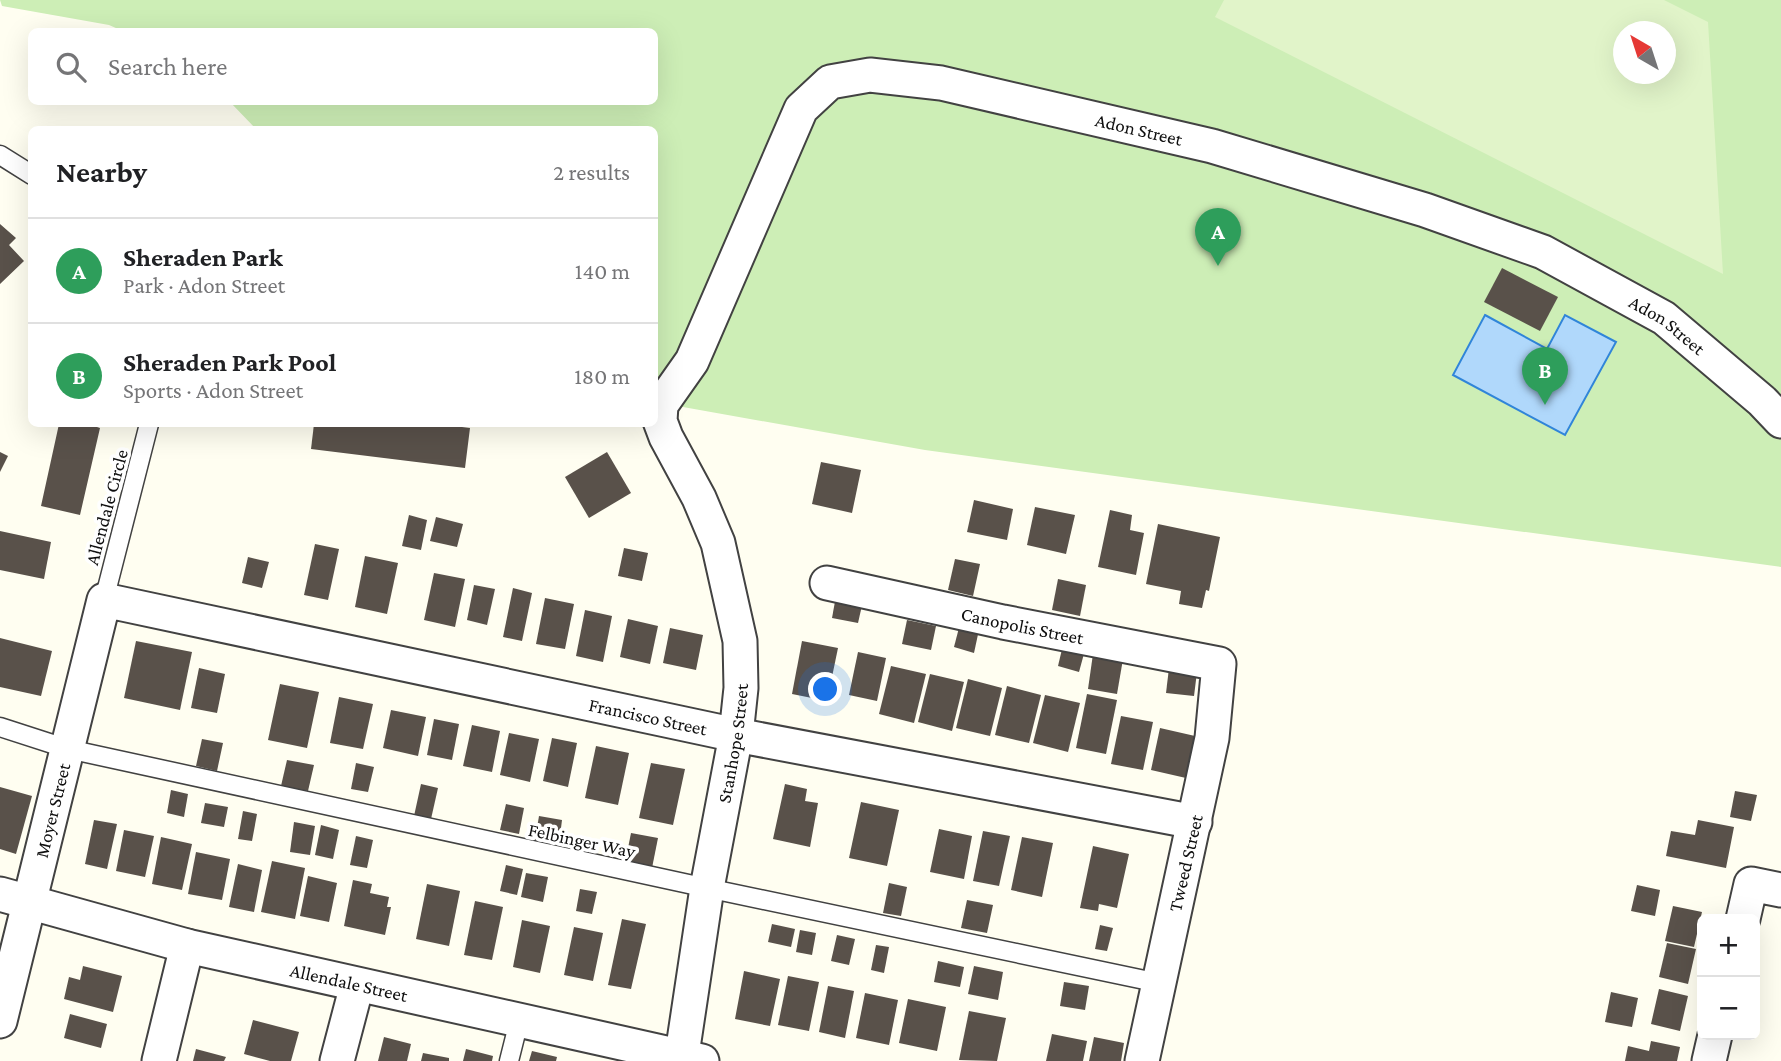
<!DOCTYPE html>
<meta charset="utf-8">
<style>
body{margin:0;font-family:"Crimson Pro",serif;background:#f6f6f6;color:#202124}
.controls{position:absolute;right:21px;bottom:21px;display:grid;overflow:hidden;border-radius:10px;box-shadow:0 7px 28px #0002}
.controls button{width:63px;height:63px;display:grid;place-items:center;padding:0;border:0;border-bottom:2px solid #e0e0e0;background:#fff;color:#202124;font:35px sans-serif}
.compass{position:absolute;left:1613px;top:21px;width:63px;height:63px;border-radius:50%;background:#fff;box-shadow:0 7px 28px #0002;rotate:321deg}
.you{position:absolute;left:826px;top:690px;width:24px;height:24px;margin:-18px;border:5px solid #fff;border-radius:50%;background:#1a73e8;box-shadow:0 0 0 10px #1a73e833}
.badge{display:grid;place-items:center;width:46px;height:46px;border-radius:50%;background:#d93025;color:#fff;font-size:23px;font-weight:700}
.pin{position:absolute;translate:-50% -58px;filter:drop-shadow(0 2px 4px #0008)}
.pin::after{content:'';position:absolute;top:37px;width:24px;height:21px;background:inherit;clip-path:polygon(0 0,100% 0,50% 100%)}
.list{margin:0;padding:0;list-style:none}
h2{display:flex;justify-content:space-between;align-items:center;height:91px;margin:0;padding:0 28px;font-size:30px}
h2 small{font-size:23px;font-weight:400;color:#757577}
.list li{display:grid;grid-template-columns:46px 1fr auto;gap:21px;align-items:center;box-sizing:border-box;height:105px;padding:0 28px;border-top:2px solid #e0e0e0}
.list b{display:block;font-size:26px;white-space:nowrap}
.list p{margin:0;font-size:23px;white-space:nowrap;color:#757577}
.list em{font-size:23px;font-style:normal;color:#757577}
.icon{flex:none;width:38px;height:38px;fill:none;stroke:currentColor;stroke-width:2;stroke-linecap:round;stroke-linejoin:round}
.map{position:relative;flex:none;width:1781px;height:1061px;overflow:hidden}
.search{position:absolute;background:#fff;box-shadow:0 7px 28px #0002;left:28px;top:28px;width:630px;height:77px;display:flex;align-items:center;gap:18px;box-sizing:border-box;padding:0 24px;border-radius:10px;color:#757577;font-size:26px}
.panel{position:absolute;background:#fff;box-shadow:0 7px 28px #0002;left:28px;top:126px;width:630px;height:301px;border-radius:10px}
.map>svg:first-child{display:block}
.green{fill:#cdeeb6;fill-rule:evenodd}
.pitch{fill:#e1f4c9;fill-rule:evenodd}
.water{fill:#b0d8fb;stroke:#3085d9;stroke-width:2}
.building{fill:#59514a}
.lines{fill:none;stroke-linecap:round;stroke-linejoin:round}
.lane-casing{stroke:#424242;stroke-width:21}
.street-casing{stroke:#424242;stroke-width:37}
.lane{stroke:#fff;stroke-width:18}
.street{stroke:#fff;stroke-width:33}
.labels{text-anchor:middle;stroke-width:7;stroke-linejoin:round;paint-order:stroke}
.street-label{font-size:19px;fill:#0f0f0f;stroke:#fff}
</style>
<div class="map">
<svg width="1781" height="1061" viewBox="0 0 1781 1061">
<rect width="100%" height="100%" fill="#fffef1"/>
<path class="green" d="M0,0h1781v567l-856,-117 -270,-48 -1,-272 -398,-1 -26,-27h424v-70h-529l-16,-7 -107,-19zM1624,32h42v42h-42z"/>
<path class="pitch" d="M1224,0h440l44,22 15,252 -508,-257zM1624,32h42v42h-42z"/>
<path class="water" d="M1485,315l62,34 18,-34 51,27 -51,93 -112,-60z"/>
<g class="building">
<path d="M0,224l16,14 -7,7 15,16 -24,23z"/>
<path d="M1502,268l56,29 -18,34 -56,-29z"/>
<path d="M59,424h32v1l9,3 -20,87 -39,-9z"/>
<path d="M314,424h124l32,4 -5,40 -154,-19z"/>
<path d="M0,452l8,4 -8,16z"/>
<path d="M607,452l24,41 -42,25 -24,-41z"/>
<path d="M821,462l40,8 -9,43 -40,-9z"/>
<path d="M974,500l39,9 -6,31 -40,-8z"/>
<path d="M1035,507l40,8 -9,39 -39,-9z"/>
<path d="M1110,510l22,5 -2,15 14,3 -8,42 -38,-8z"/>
<path d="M409,515l18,5 -6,30 -19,-4z"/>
<path d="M436,517l27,7 -6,23 -27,-6z"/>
<path d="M1158,524l62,13 -11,54 -3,-1 -4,18 -23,-4 2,-13 -35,-7z"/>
<path d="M0,531l51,11 -7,37 -44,-9z"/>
<path d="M315,544l24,5 -11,51 -24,-5z"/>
<path d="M624,548l24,5 -6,28 -24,-5z"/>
<path d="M365,556l33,7 -11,51 -32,-7z"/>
<path d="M248,557l21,5 -7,26 -20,-5z"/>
<path d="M955,559l25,5 -7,32 -25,-6z"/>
<path d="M434,573l31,6 -10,48 -31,-7z"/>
<path d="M1058,579l28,6 -6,31 -28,-6z"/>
<path d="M474,585l21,4 -8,36 -20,-5z"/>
<path d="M513,588l19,5 -10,48 -19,-4z"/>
<path d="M836,596l27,5 -5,22 -26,-5z"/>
<path d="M545,598l29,6 -9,45 -29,-5z"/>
<path d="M585,610l27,6 -9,46 -27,-6z"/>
<path d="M628,619l30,7 -8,38 -30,-7z"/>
<path d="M907,620l29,6 -5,24 -29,-6z"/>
<path d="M961,620l19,5 -6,28 -20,-6z"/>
<path d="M670,628l33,7 -7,35 -33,-7z"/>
<path d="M0,638l52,13 -11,45 -41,-9z"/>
<path d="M136,641l56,11 -12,58 -56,-12z"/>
<path d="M802,641l36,7 -11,53 -35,-7z"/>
<path d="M1063,645l22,5 -6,22 -21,-6z"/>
<path d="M858,652l28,6 -9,43 -28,-6z"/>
<path d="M1093,654l30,5 -6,35 -29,-5z"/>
<path d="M891,666l35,8 -12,49 -35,-9z"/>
<path d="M199,668l26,6 -8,39 -26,-5z"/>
<path d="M1169,668l28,4 -3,24 -28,-3z"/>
<path d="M930,674l34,8 -12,49 -34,-9z"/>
<path d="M968,679l34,9 -12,48 -34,-8z"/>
<path d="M280,684l39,8 -12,56 -39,-8z"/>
<path d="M1007,686l34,9 -12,48 -34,-8z"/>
<path d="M1087,694l30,6 -11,54 -30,-6z"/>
<path d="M1045,695l35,8 -12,49 -35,-9z"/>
<path d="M339,697l34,7 -10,45 -33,-6z"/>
<path d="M391,710l35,7 -8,39 -35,-8z"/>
<path d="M1121,716l32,6 -10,48 -32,-6z"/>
<path d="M434,719l25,5 -7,36 -25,-5z"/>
<path d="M472,725l28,6 -8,41 -29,-6z"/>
<path d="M1160,728l35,8 -9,42 -35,-8z"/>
<path d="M509,733l30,6 -9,43 -30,-7z"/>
<path d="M552,738l25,5 -9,44 -25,-6z"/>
<path d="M202,739l21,4 -6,28 -21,-5z"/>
<path d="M596,746l33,7 -11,52 -33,-7z"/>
<path d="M287,760l27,5 -6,26 -27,-5z"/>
<path d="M356,763l18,4 -6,25 -17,-3z"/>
<path d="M651,763l34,6 -12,56 -34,-7z"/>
<path d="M421,784l17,4 -7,31 -17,-3z"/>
<path d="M785,784l22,5 -2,12 13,2 -8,44 -37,-8z"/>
<path d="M0,787l32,9 -16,58 -16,-5z"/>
<path d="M171,790l17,4 -4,23 -17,-4z"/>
<path d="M1735,791l22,4 -6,26 -21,-4z"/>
<path d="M861,802l38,8 -12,56 -38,-8z"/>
<path d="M205,803l23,4 -4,20 -23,-4z"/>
<path d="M506,804l18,4 -5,26 -19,-4z"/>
<path d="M243,811l14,3 -5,27 -14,-2z"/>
<path d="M539,816l23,4 -3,24 -24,-4z"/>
<path d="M94,820l23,4 -10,45 -22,-5z"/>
<path d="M1698,820l36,7 -8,41 -60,-12 5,-25 24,4z"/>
<path d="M294,822l21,4 -5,29 -20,-3z"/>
<path d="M321,825l18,5 -6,29 -18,-4z"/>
<path d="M939,829l33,7 -8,43 -34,-7z"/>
<path d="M124,830l30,6 -9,41 -29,-6z"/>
<path d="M983,831l27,5 -11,50 -26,-5z"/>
<path d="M631,833l27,5 -6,30 -27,-5z"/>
<path d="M356,836l17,4 -6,28 -17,-3z"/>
<path d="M161,837l31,7 -10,46 -30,-6z"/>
<path d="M1022,837l31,6 -11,54 -31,-7z"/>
<path d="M1093,846l36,8 -12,54 -18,-4 -1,7 -18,-3z"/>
<path d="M196,852l34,7 -8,41 -34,-6z"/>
<path d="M272,861l33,7 -10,51 -34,-7z"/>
<path d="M238,864l24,6 -8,42 -25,-5z"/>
<path d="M506,865l17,4 -6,26 -17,-4z"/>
<path d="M526,873l22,4 -5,25 -22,-5z"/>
<path d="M308,876l29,7 -8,39 -29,-6z"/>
<path d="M353,880l19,4 -2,9 19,4 -2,10h4l-6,28 -41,-9z"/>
<path d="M889,883l18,4 -6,29 -18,-3z"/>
<path d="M427,884l33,7 -11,55 -33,-7z"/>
<path d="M1637,885l23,5 -5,26 -24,-5z"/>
<path d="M580,889l17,3 -5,22 -16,-3z"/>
<path d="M967,900l26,5 -6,28 -26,-5z"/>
<path d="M475,901l28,6 -11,53 -28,-5z"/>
<path d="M1673,906l29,6 -8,35 -29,-6z"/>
<path d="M622,919l24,5 -15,65 -23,-4z"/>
<path d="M522,920l28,6 -10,47 -27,-6z"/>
<path d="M772,924l23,5 -4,18 -23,-5z"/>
<path d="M1100,925l13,3 -6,23 -12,-2z"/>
<path d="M574,927l29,6 -10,48 -29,-6z"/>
<path d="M800,930l16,3 -4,22 -16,-3z"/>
<path d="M837,935l18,4 -6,26 -18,-4z"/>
<path d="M1667,943l29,6 -8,35 -29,-7z"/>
<path d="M876,945l13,2 -5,26 -13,-3z"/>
<path d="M938,961l26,6 -4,20 -26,-5z"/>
<path d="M83,966l39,10 -9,36 -49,-13 5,-22 11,3z"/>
<path d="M974,966l29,6 -5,28 -30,-6z"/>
<path d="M744,971l36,8 -10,47 -35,-7z"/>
<path d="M788,976l31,6 -10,49 -31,-6z"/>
<path d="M1064,982l25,4 -4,24 -25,-4z"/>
<path d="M828,986l26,5 -9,47 -26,-6z"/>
<path d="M1659,989l29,7 -8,35 -29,-7z"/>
<path d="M1611,992l27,6 -6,29 -27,-5z"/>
<path d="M865,993l33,7 -9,45 -33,-7z"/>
<path d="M908,999l38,8 -9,44 -38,-8z"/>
<path d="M969,1011l37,7 -9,43 -38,-1z"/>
<path d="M70,1014l37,10 -6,24 -37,-10z"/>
<path d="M253,1020l46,12 -8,29h-21l-26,-7z"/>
<path d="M1052,1034l35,7 -4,20h-37z"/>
<path d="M384,1037l27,7 -4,17h-29z"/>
<path d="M1094,1037l30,6 -3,18h-32z"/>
<path d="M1651,1041l29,6 -3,14h-52l3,-15 21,5z"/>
<path d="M196,1049l30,8 -2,4h-31z"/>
<path d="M466,1049l27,7 -1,5h-29z"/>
<path d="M532,1051l25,6 -1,4h-27z"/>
<path d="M423,1053l26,5v3h-28z"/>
</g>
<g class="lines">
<defs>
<g id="lane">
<path d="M0,155l32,20"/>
<path d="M104,600l45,-176"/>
<path d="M0,727l68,22 639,139 452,95"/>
<path d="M509,1061l10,-40"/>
</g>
<g id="street">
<path id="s1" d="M827,583l176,39 216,42 -7,74 -70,323"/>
<path id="s2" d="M0,894l187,52 515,115"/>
<path d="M1743,919l8,-35 30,6"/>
<path id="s3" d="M0,1021l104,-421 632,135 459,87"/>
<path d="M159,1061l28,-115"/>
<path d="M337,1061l20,-76"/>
<path id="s4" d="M681,1061l26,-173 29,-153 5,-47 -1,-47 -22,-98 -19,-45 -33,-61 -6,-16 1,-16 31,-44 109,-252 29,-27 40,-7 71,8 271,63 213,64 118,42 121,66 98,83 19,20"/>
<path d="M1709,1061l6,-26"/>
</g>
</defs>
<use href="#lane" class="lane-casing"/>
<use href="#street" class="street-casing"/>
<use href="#lane" class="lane"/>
<use href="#street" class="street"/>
</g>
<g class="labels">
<g class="street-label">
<text dy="7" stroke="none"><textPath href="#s4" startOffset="1360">Adon Street</textPath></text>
<text dy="7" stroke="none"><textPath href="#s4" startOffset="1927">Adon Street</textPath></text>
<text transform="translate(106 507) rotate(-75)" y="7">Allendale Circle</text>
<text dy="7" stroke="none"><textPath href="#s1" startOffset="200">Canopolis Street</textPath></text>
<text dy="7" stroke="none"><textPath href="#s3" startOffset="990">Francisco Street</textPath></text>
<text dy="7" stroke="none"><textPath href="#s4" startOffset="322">Stanhope Street</textPath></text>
<text dy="7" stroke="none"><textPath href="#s3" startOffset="217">Moyer Street</textPath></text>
<text transform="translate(582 840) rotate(12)" y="7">Felbinger Way</text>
<text transform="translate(1185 863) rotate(-77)" y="7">Tweed Street</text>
<text dy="7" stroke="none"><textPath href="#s2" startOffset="360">Allendale Street</textPath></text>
</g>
</g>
</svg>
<div class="controls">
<button>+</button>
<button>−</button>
</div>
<svg class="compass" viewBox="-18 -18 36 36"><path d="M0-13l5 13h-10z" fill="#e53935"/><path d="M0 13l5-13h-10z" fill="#757577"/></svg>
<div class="you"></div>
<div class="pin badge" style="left:1218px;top:266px;background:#2e9e5b">A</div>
<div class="pin badge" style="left:1545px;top:405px;background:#2e9e5b">B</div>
<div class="search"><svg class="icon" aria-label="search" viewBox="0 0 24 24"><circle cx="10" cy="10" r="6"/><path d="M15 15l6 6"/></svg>Search here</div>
<section class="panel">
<h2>Nearby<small>2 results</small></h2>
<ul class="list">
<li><span class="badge" style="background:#2e9e5b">A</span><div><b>Sheraden Park</b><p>Park · Adon Street</p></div><em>140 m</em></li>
<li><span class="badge" style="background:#2e9e5b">B</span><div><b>Sheraden Park Pool</b><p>Sports · Adon Street</p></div><em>180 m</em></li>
</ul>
</section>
</div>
